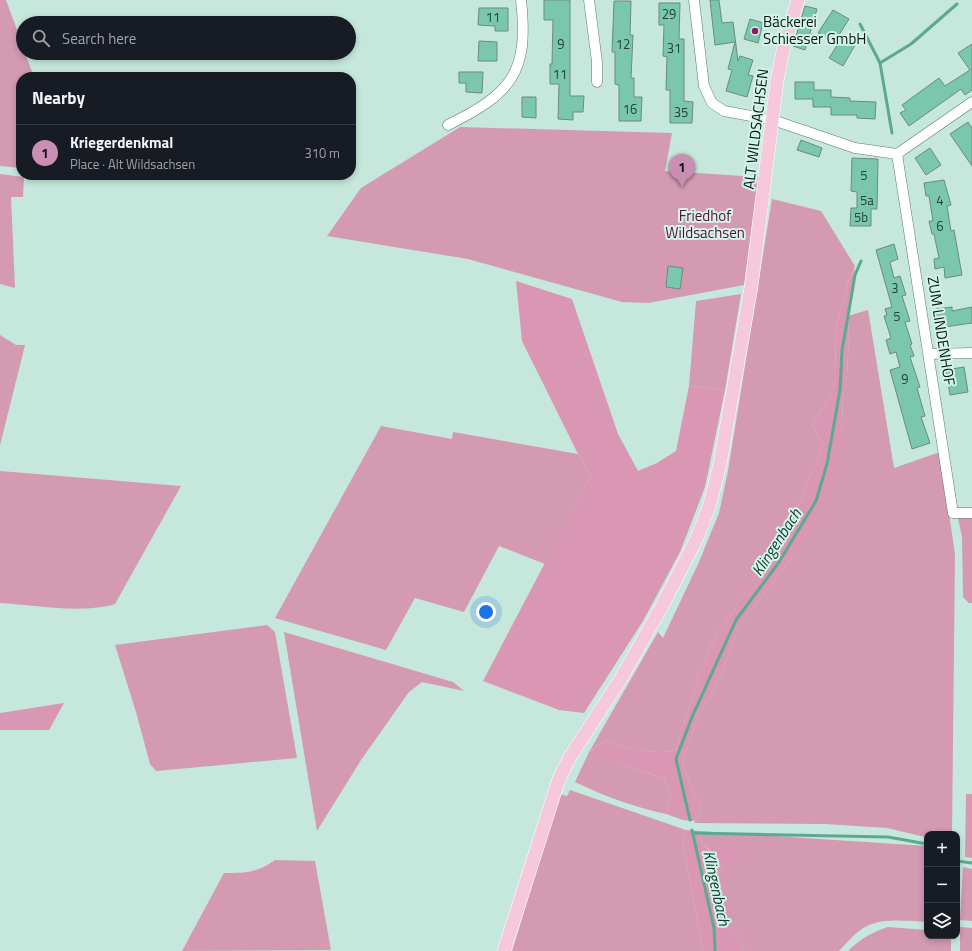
<!DOCTYPE html>
<meta charset="utf-8">
<style>
body{margin:0;font-family:"Titillium Web",sans-serif;background:#20242c;color:#f1f3f6}
.controls{position:absolute;right:12px;bottom:12px;display:grid;overflow:hidden;border-radius:8px;box-shadow:0 2px 6px #0003}
.controls button{width:36px;height:36px;display:grid;place-items:center;padding:0;border:0;border-bottom:1px solid #363941;background:#171b24;color:#f1f3f6;font:20px sans-serif}
.you{position:absolute;left:486px;top:612px;width:14px;height:14px;margin:-10px;border:3px solid #fff;border-radius:50%;background:#1a73e8;box-shadow:0 0 0 6px #1a73e833}
.badge{display:grid;place-items:center;width:26px;height:26px;border-radius:50%;background:#ca8eb4;color:#111;font-size:13px;font-weight:700}
.pin{position:absolute;translate:-50% -33px;filter:drop-shadow(0 1px 2px #0008)}
.pin::after{content:'';position:absolute;top:21px;width:14px;height:12px;background:inherit;clip-path:polygon(0 0,100% 0,50% 100%)}
.list{margin:0;padding:0;list-style:none}
h2{display:flex;justify-content:space-between;align-items:center;height:52px;margin:0;padding:0 16px;font-size:17px}
h2 small{font-size:13px;font-weight:400;color:#9ea1a6}
.list li{display:grid;grid-template-columns:26px 1fr auto;gap:12px;align-items:center;box-sizing:border-box;height:56px;padding:0 16px;border-top:1px solid #363941}
.list b{display:block;font-size:15px;white-space:nowrap}
.list p{margin:0;font-size:13px;white-space:nowrap;color:#9ea1a6}
.list em{font-size:13px;font-style:normal;color:#9ea1a6}
.icon{flex:none;width:22px;height:22px;fill:none;stroke:currentColor;stroke-width:2;stroke-linecap:round;stroke-linejoin:round}
.map{position:relative;flex:none;width:972px;height:951px;overflow:hidden}
.search{position:absolute;background:#171b24;box-shadow:0 2px 6px #0003;left:16px;top:16px;width:340px;height:44px;display:flex;align-items:center;gap:10px;box-sizing:border-box;padding:0 14px;border-radius:22px;color:#9ea1a6;font-size:15px}
.panel{position:absolute;background:#171b24;box-shadow:0 2px 6px #0003;left:16px;top:72px;width:340px;height:108px;border-radius:16px}
.map>svg:first-child{display:block}
.green{fill:#d39ab2}
.forest{fill:#d997b4}
.lines{fill:none;stroke-linecap:round;stroke-linejoin:round}
.stream{stroke:#5ca990;stroke-width:3}
.building{fill:#7ac7ae;stroke:#6c8b80}
.minor-casing{stroke:#5b7a6f;stroke-width:11}
.major-casing{stroke:#fff;stroke-width:14}
.minor{stroke:#fff;stroke-width:10}
.major{stroke:#f5c8dc;stroke-width:13}
.poi-dot{fill:#9b1263;stroke:#d3f4e8;stroke-width:1.5}
.labels{text-anchor:middle;stroke-width:4;stroke-linejoin:round;paint-order:stroke}
.number-label{font-size:13px;fill:#264239}
.poi-label{font-size:15px;fill:#0a1612;stroke:#d3f4e8;text-anchor:start}
.street-label{font-size:15px;fill:#0a1612;stroke:#d3f4e8}
.park-label{font-size:15px;fill:#5b0f39;stroke:#d3f4e8}
.water-label{font-size:16px;font-style:italic;fill:#14382e;stroke:#d3f4e8}
</style>
<div class="map">
<svg width="972" height="951" viewBox="0 0 972 951">
<rect width="100%" height="100%" fill="#c6e7db"/>
<g class="green">
<path d="M0,0h6l17,46v7h2l9,24h-13v91l-21,-2z"/>
<path d="M460,127l212,6 -7,38 94,6 -15,108 -96,18 -26,-1 -154,-43 -141,-23 34,-48z"/>
<path d="M0,174l24,3 -1,20h-12l4,91 -15,-4z"/>
<path d="M772,199l49,12 34,55 -7,16 -13,51 1,45 -7,20 -17,27 11,19 -36,88 -26,34 -6,20 -13,1 -7,23 -19,25 -16,36 -24,78c-22,8 -49,-1 -70,-9l-16,11 30,14 44,13 7,20 -5,16c-32,-7 -62,-18 -91,-32l14,-30 69,-120 5,6 36,-76 20,-49 9,-42z"/>
<path d="M741,294l-16,96 -36,-4 7,-85z"/>
<path d="M868,310l26,158 46,-16 15,102 -3,280h-25v3h-2l-38,-9 -62,-4 -131,-1 8,-15 -11,-21 -9,-24 18,-52 16,-24 24,-63 55,-70 41,-101 6,-31 1,-23 4,-24 2,-36 -1,-23z"/>
<path d="M0,335l16,10h9l-25,100z"/>
<path d="M381,426l71,13 1,-7 125,22 13,21 -46,89 -46,-18 -35,66 -49,-14 -29,52 -111,-32z"/>
<path d="M0,471l181,15 -66,118c-32,10 -81,1 -115,-1z"/>
<path d="M958,518h14v85h-3l-6,-6 -1,-60z"/>
<path d="M267,625l8,7 22,126 -141,13 -6,-7 -14,-52 -21,-67z"/>
<path d="M284,632l169,50 11,9 -42,-9 -13,10 -48,68 -44,71z"/>
<path d="M570,790l116,40 -4,8 21,113h-191l48,-157 7,2z"/>
<path d="M966,794h6v64l-7,-1z"/>
<path d="M698,831l229,15v76c-18,-1 -43,-4 -60,4 -11,5 -20,17 -28,25h-97l4,-7 -29,-34 8,-11 -10,-19 9,-14 -24,-26z"/>
<path d="M275,860l40,1 16,89 -149,1 42,-78c21,0 33,0 51,-13z"/>
<path d="M963,867l9,2v52l-12,-1z"/>
<path d="M888,927l39,3v6h24v15h-103c12,-12 24,-19 40,-24z"/>
<path d="M960,927l12,1v23h-12z"/>
</g>
<g class="forest">
<path d="M855,267l-7,49 1,23 -2,36 -4,24 -1,23 -11,67 -18,36 -18,29 -55,70 -24,63 -16,24 -18,52 9,24 11,21 -7,13 -12,-1 -17,-6 5,-16 -7,-20 -44,-13 -31,-13 17,-12c21,8 49,17 70,9l24,-78 16,-36 19,-25 7,-24h13l5,-20 27,-34 36,-88 -11,-19 17,-27 7,-20 -1,-45 13,-51z"/>
<path d="M516,281l56,18 46,135 20,37 19,-8 19,-12 13,-65 36,4 -20,97 -25,65 -37,69 -59,92 -25,-3 -76,-29 108,-206 -13,-21 -56,-113z"/>
<path d="M64,703l-15,27h-49v-17z"/>
<path d="M686,830l12,1 2,9 11,13 11,-12 12,2 5,21 -15,2 -9,14 10,19 -8,11 29,34 -4,7h-39l-21,-113z"/>
</g>
<g class="lines">
<g class="stream">
<path d="M860,24l20,39 12,70"/>
<path d="M880,63l31,-19 46,-40"/>
<path d="M690,820l-14,-61 16,-42 44,-97 43,-58 37,-61 11,-37 13,-74 2,-40 6,-34 7,-41 6,-14"/>
<path d="M692,830l22,98 1,23"/>
<path d="M693,833l195,4 39,7"/>
<path d="M957,861l15,2"/>
</g>
</g>
<g class="building">
<path d="M544,0h26v96h14l-1,16h-10v8l-15,-1 1,-35h-9v-20h2l1,-44h-9z"/>
<path d="M710,0h9l3,23 11,-1 5,39 2,-5 13,4 -5,15 5,1 -6,21 -21,-6 6,-21 -4,-1 7,-27 -20,3z"/>
<path d="M614,1h17l-1,34h3l-2,43h3v19h8l-1,24h-22v-36l-4,-1v-32h-3z"/>
<path d="M659,3h21l-1,36h5v62l9,1 -1,21h-22v-33h-4l1,-33 -4,-1 1,-31h-5z"/>
<path d="M805,6l12,3 -12,41 -12,-4z"/>
<path d="M479,8h29v23h-13v-5l-17,-1z"/>
<path d="M833,10l16,9 -10,16 16,10 -12,21 -14,-8 9,-14 -20,-11z"/>
<path d="M750,19l13,4 -5,20 -14,-4z"/>
<path d="M479,41l18,1v19h-19z"/>
<path d="M972,44v46l-7,5 -4,-6 -52,37 -9,-13 6,-3 -4,-5 37,-27 6,8 25,-16 -12,-17z"/>
<path d="M459,72h24l-1,21 -16,-1v-9h-7z"/>
<path d="M795,82h19v8h17v7l19,1v3l26,1 -1,17 -18,-1v-3h-26v-8h-18v-8h-18z"/>
<path d="M522,97h14v21l-14,-1z"/>
<path d="M968,122l4,6v38l-22,-32z"/>
<path d="M801,140l21,8 -3,9 -22,-7z"/>
<path d="M930,148l11,17 -15,10 -11,-17z"/>
<path d="M852,158l26,1 -1,50h-6v17h-21l1,-18h6v-16l-6,-1z"/>
<path d="M944,180l7,25 -4,1 4,25 3,-1 8,45 -17,3 -1,-11 -9,2 -1,-10 5,-1 -5,-24h-2l-3,-13h4l-4,-25h-3l-2,-13z"/>
<path d="M894,244l4,15 -8,3 4,16 6,-2 6,19 -4,1 8,25 -5,1 7,22 -2,1 4,11 -4,1 10,30 -3,1 8,28 -4,1 9,26 -18,6 -22,-79 10,-3 -4,-15 -6,2 -4,-14 5,-2 -7,-22 3,-1 -2,-6 7,-2 -16,-57z"/>
<path d="M668,266l15,2 -3,21 -14,-2z"/>
<path d="M952,307v4l20,-4v16l-28,4v-3l-8,2v-17z"/>
<path d="M964,367l4,25 -18,3 -4,-25z"/>
</g>
<g class="lines">
<defs>
<g id="minor">
<path d="M589,0l8,62v20"/>
<path d="M694,0l10,86 8,17 12,8 49,9 82,28 42,6 75,-52"/>
<path d="M448,125c64,-32 81,-52 73,-125"/>
<path d="M897,154l56,359h19"/>
<path d="M929,354l43,-1"/>
</g>
<path id="major" d="M504,951l55,-172 11,-22 50,-77 41,-72 35,-68 13,-33 11,-43 31,-176 26,-207 7,-35 14,-46"/>
</defs>
<use href="#minor" class="minor-casing"/>
<use href="#major" class="major-casing"/>
<use href="#minor" class="minor"/>
<use href="#major" class="major"/>
</g>
<circle class="poi-dot" cx="755" cy="31" r="4"/>
<g class="labels">
<g class="number-label">
<text x="669" y="19">29</text>
<text x="493" y="22">11</text>
<text x="561" y="49">9</text>
<text x="623" y="49">12</text>
<text x="674" y="53">31</text>
<text x="560" y="79">11</text>
<text x="630" y="114">16</text>
<text x="681" y="117">35</text>
<text x="864" y="180">5</text>
<text x="867" y="205">5a</text>
<text x="940" y="205">4</text>
<text x="861" y="222">5b</text>
<text x="940" y="231">6</text>
<text x="895" y="293">3</text>
<text x="897" y="321">5</text>
<text x="905" y="384">9</text>
</g>
<g class="poi-label">
<text x="763" y="27">Bäckerei<tspan x="763" dy="17">Schiesser GmbH</tspan></text>
</g>
<g class="street-label">
<text transform="translate(756 129) rotate(-83)" y="5">ALT WILDSACHSEN</text>
<text transform="translate(941 331) rotate(81)" y="5">ZUM LINDENHOF</text>
</g>
<g class="park-label">
<text x="705" y="221">Friedhof<tspan x="705" dy="17">Wildsachsen</tspan></text>
</g>
<g class="water-label">
<text transform="translate(776 542) rotate(-57)" y="6">Klingenbach</text>
<text transform="translate(717 888) rotate(78)" y="6">Klingenbach</text>
</g>
</g>
</svg>
<div class="controls">
<button>+</button>
<button>−</button>
<button><svg class="icon" aria-label="layers" viewBox="0 0 24 24"><path d="M12 4l9 5-9 5-9-5zM3 14l9 5 9-5"/></svg></button>
</div>
<div class="you"></div>
<div class="pin badge" style="left:682px;top:187px">1</div>
<div class="search"><svg class="icon" aria-label="search" viewBox="0 0 24 24"><circle cx="10" cy="10" r="6"/><path d="M15 15l6 6"/></svg>Search here</div>
<section class="panel">
<h2>Nearby<small></small></h2>
<ul class="list">
<li><span class="badge">1</span><div><b>Kriegerdenkmal</b><p>Place · Alt Wildsachsen</p></div><em>310 m</em></li>
</ul>
</section>
</div>
